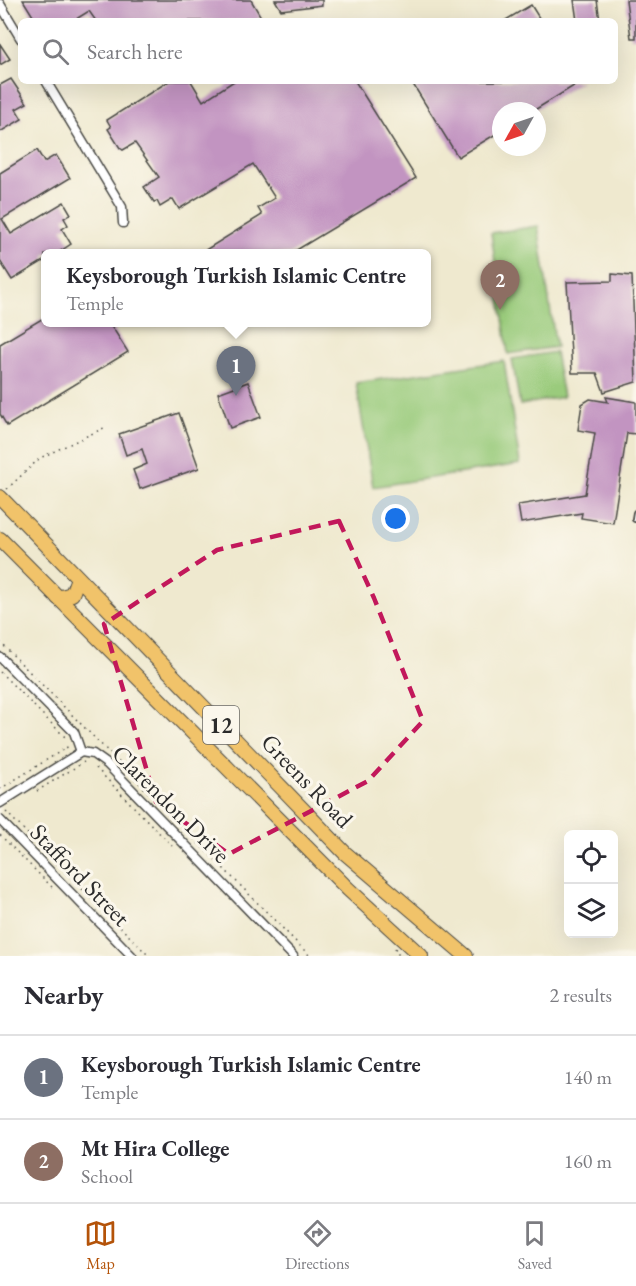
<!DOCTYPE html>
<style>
body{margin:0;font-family:"EB Garamond",serif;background:#f7f7f7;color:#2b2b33}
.controls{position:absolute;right:18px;bottom:18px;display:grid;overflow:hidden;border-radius:9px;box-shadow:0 6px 24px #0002}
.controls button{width:54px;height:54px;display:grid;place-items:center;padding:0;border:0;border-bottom:2px solid #e1e1e2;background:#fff;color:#2b2b33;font:30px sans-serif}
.compass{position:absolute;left:492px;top:102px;width:54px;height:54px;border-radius:50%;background:#fff;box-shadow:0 6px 24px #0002;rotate:230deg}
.you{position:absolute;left:396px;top:519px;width:21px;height:21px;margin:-15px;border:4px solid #fff;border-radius:50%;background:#1a73e8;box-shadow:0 0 0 9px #1a73e833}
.badge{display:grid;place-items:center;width:39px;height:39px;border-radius:50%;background:#b45309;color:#fff;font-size:20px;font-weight:700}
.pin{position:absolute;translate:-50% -50px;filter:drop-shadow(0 2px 3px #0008)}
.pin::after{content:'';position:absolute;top:32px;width:21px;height:18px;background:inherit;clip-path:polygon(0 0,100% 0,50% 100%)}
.popup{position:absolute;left:41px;top:249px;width:390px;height:78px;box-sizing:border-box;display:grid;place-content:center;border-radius:9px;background:#fff;filter:drop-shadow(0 2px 4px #0005);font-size:20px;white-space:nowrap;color:#7c7c81}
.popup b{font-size:22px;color:#2b2b33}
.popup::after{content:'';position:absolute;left:50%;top:100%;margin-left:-12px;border:12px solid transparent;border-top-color:#fff}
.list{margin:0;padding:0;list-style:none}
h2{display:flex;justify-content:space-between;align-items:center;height:78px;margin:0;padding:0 24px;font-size:26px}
h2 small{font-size:20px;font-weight:400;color:#7c7c81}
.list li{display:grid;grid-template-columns:39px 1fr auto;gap:18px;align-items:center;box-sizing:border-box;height:84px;padding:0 24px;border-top:2px solid #e1e1e2}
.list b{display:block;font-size:22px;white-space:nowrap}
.list p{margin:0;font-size:20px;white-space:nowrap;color:#7c7c81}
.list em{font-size:20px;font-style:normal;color:#7c7c81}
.icon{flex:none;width:33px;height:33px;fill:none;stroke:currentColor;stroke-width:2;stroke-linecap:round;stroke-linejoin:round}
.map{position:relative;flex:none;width:636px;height:956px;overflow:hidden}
.search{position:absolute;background:#fff;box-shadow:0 6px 24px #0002;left:18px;right:18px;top:18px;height:66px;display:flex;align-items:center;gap:15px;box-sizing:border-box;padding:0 21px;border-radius:9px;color:#7c7c81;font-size:22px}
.sheet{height:246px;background:#fff}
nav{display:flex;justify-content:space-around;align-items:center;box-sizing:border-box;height:84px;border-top:2px solid #e1e1e2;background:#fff;font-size:16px;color:#7c7c81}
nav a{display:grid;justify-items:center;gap:3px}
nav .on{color:#b45309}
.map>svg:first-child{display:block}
.green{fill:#9acb7b;stroke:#627b53;stroke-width:1.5}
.building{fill:#c294c1}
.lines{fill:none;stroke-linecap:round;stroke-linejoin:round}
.service-casing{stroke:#484844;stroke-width:8}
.minor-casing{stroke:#484844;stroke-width:11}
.primary-casing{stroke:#484844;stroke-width:16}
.path{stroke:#484844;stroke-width:1.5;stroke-dasharray:1.5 4.5;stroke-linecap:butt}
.service{stroke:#fff;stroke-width:4.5}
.minor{stroke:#fff;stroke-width:8}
.primary{stroke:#f1c36a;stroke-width:14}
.marked{fill:none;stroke:#c2185b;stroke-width:4.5;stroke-dasharray:12 8;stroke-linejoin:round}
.labels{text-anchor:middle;stroke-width:6;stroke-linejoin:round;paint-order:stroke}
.shield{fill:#fbf7ec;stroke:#696865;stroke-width:1.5}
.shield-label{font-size:22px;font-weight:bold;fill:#2b2b2b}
.street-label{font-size:24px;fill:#2b2b2b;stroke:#fbf7ec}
</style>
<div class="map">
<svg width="636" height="956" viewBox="0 0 636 956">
<rect width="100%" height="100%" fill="#fbf7ec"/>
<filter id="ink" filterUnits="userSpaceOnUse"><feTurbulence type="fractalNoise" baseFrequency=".0167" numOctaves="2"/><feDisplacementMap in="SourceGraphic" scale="12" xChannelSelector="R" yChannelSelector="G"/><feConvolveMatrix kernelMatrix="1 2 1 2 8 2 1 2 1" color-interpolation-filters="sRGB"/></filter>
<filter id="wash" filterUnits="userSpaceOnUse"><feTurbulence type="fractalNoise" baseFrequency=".008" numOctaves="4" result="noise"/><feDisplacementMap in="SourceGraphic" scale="24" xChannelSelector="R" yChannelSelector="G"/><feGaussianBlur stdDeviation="1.35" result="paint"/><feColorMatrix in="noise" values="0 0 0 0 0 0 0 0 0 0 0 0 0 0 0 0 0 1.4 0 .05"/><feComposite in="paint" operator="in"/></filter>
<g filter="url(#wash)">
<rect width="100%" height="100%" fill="#efe9cf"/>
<g class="green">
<path d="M538,226l18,121 -48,7 -17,-121z"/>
<path d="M555,352l8,45 -43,8 -8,-46z"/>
<path d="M504,361l16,103 -147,23 -17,-104z"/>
</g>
<g id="blocks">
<g class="building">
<path d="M23,0h228l10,17 -7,4h-158l-7,-10 -16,10h-37z"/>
<path d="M275,0h47v5l-41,5z"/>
<path d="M574,0h23l3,21h-23z"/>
<path d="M626,0h10v38h-5z"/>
<path d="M531,5l10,16h-37z"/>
<path d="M0,44l10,15 -10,6z"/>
<path d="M11,79l16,24 -11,6 6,10 -22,13v-47z"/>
<path d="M169,81h22l12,20 31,-20h121l61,97 -126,76h-91l63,-39 -4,-7 17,-10 -22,-34 -74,45 -6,-10 -13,8 -3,-6 -3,1 -10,-15 15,-10 -24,-34 -12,7 -3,-2 -12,-19 3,-2 -4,-7z"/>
<path d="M411,81h171l-49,30h-32v20l-43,26z"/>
<path d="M37,150l7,12 12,-7 14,23 -68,41 9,15 53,-32 7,12 -7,4 4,7 -6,4 9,15 -15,10h-11v6l-33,20 -12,-19v-88z"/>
<path d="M612,274l20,2 4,106 -32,10 -7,-19h-25l-5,-91 45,-1z"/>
<path d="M45,317v5h64l19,30 -121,74 -7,-12v-70z"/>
<path d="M248,382l13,35 -31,11 -12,-35z"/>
<path d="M606,397l30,5v32l-9,-1 -14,90 -32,-5 1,-5 -61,10 -3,-18 67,-11 10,-61 -17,-3 4,-26 8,-5 18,3z"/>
<path d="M179,413l20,55 -59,21 -7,-19 14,-6 -5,-15 -16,6 -7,-21z"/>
</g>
</g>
</g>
<g filter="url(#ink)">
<use href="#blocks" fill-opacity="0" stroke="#484844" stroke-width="1.5"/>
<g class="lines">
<defs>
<path id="service" d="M635,519l1,-6"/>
<g id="minor">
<path d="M0,4l21,35"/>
<path d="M46,81l76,126 1,16"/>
<path d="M0,657l74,75 7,20"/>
<path d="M81,752l12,2 14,10 186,192"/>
<path d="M0,803l81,-51"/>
<path d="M0,820l132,136"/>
</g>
<g id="primary">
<path d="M0,497l345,356 121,103"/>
<path d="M0,539l348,350 73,67"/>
<path d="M58,598l14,-4 6,-16"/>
</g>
</defs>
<use href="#service" class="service-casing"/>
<use href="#minor" class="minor-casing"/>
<use href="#primary" class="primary-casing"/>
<g class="path">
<path d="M7,489l33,-31 66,-31"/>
<path d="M0,642l310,314"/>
<path d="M0,672l67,67"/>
<path d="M96,768l76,78"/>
<path d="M0,789l69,-43"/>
<path d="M37,791l47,-29"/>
<path d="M6,812l143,144"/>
<path d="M0,835l54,54"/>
<path d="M395,948l4,8"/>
</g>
<use href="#service" class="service"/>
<use href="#minor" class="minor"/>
<use href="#primary" class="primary"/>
</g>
</g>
<path class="marked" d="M339,521l35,77 49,123 -55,60 -139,73 -73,-52 -52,-178 113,-74z"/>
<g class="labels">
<rect class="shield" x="203" y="706" width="36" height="38" rx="4.5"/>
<g class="shield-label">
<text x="221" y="733">12</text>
</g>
<g class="street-label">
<text transform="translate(307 781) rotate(46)" y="8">Greens Road</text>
<text transform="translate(171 804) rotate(45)" y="8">Clarendon Drive</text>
<text transform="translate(80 875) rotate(46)" y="8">Stafford Street</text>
</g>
</g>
</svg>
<div class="controls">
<button><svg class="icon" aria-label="locate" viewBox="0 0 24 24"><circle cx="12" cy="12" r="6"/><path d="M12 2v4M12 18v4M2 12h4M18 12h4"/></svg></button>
<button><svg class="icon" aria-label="layers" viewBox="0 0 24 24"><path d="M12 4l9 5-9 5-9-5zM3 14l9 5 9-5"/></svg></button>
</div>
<svg class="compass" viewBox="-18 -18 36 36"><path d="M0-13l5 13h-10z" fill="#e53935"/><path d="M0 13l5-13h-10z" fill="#7c7c81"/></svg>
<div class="you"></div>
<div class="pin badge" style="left:236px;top:396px;background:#6b7280">1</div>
<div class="popup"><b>Keysborough Turkish Islamic Centre</b>Temple</div>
<div class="pin badge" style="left:500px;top:310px;background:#8d6e63">2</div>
<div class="search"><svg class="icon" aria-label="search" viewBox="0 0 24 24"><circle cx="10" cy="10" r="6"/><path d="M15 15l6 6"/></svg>Search here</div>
</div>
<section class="sheet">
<h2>Nearby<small>2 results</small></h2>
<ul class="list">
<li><span class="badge" style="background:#6b7280">1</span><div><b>Keysborough Turkish Islamic Centre</b><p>Temple</p></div><em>140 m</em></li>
<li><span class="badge" style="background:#8d6e63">2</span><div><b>Mt Hira College</b><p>School</p></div><em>160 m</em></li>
</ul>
</section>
<nav>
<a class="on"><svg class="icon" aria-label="map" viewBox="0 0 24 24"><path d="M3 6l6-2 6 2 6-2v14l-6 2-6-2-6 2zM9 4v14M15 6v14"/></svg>Map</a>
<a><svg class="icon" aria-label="directions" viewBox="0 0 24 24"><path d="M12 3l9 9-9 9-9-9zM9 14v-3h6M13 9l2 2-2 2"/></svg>Directions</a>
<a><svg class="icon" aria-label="saved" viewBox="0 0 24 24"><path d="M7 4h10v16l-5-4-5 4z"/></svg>Saved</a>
</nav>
